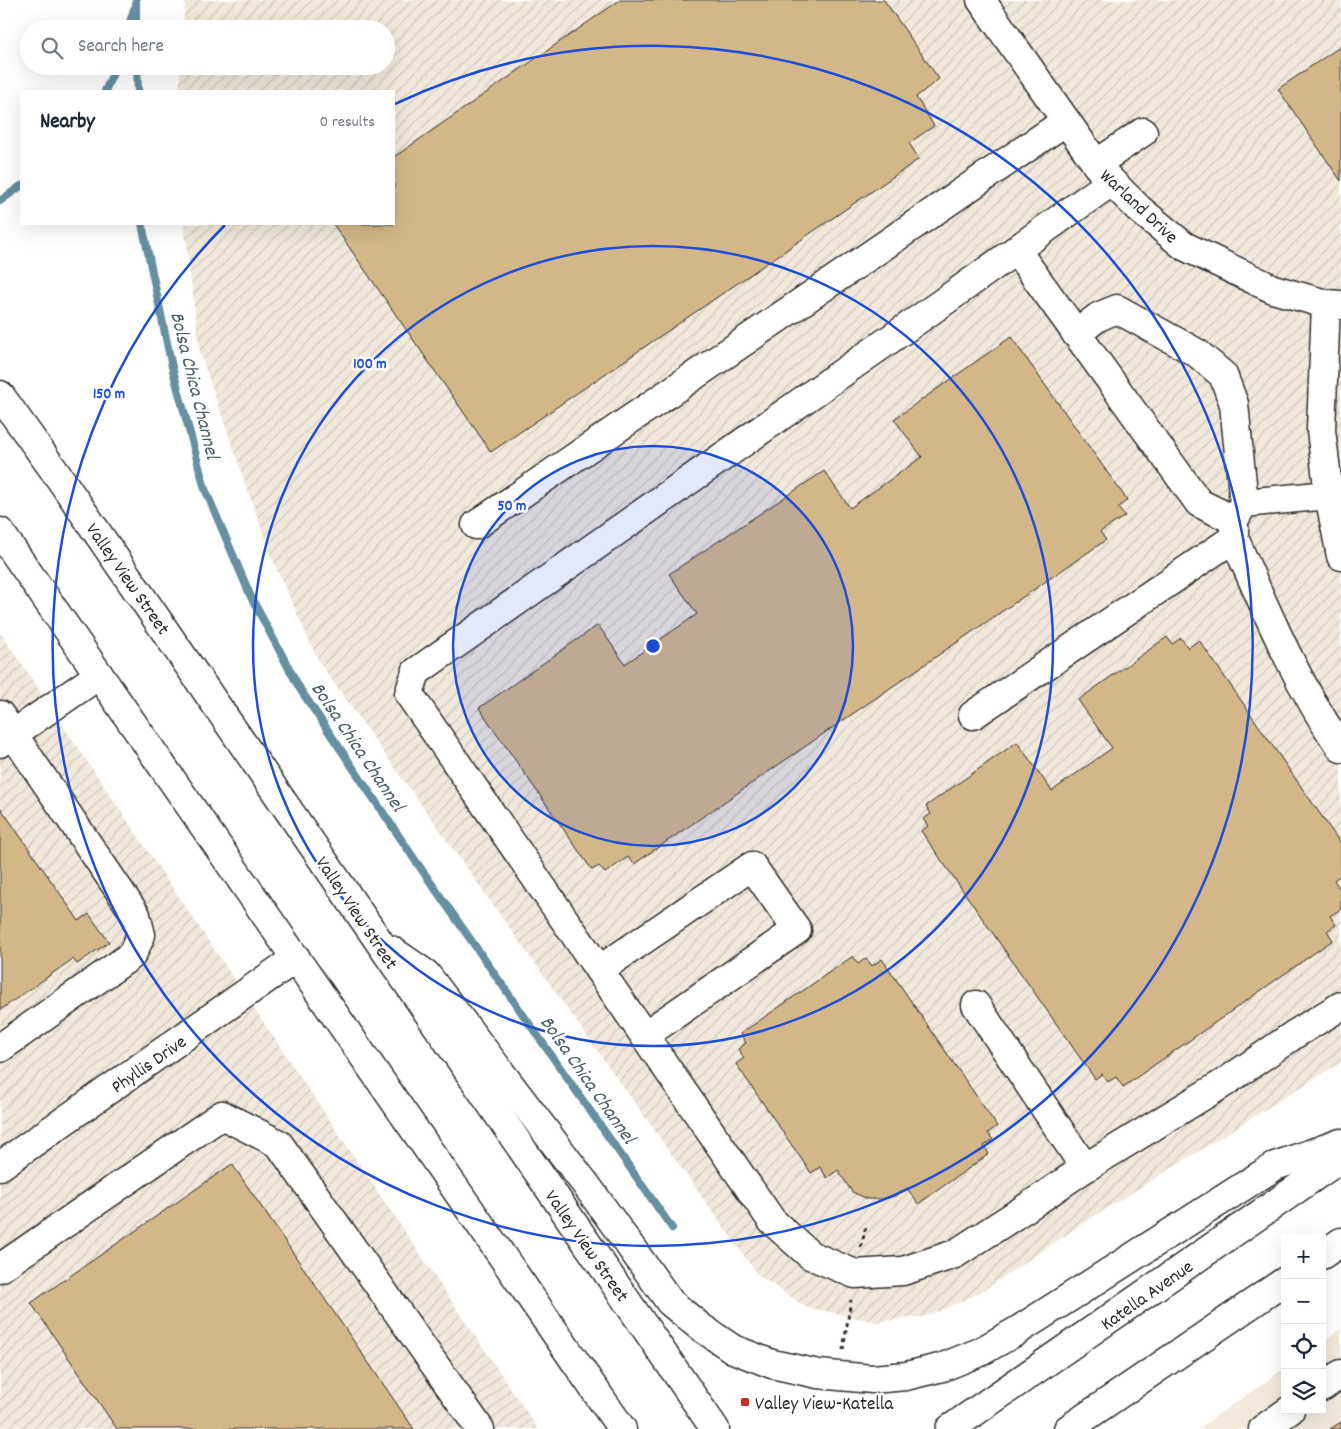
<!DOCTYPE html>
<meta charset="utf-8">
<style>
body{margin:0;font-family:Dekko,sans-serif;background:#f6f6f7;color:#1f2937}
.controls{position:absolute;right:15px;bottom:15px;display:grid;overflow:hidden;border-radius:0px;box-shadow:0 5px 20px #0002}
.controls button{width:45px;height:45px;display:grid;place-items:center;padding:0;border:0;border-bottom:1px solid #e0e1e3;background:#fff;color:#1f2937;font:25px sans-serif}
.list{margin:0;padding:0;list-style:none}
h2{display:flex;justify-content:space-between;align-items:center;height:65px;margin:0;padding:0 20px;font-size:21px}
h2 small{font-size:16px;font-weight:400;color:#747a83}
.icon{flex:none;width:28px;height:28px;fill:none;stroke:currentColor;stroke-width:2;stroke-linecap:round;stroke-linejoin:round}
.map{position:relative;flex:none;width:1341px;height:1429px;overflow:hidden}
.search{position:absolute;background:#fff;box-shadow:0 5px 20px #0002;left:20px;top:20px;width:375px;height:55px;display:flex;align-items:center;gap:12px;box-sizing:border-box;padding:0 18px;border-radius:28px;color:#747a83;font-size:19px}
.panel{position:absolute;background:#fff;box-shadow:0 5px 20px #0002;left:20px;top:90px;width:375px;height:135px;border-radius:0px}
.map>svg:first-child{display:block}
.built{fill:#f2e9dc}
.industrial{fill:url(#industrial-furrows)}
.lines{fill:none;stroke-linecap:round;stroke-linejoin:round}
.stream{stroke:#65909f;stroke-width:8}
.building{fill:#d4b789;stroke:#2b2b2b}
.minor-casing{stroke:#2b2b2b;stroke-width:31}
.major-casing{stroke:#2b2b2b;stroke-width:31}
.path{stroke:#2b2b2b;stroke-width:3;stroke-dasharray:4 4;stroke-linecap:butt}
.minor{stroke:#fff;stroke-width:28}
.major{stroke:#fff;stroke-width:28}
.ring{fill:none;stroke:#1d4ed8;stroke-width:2.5}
.poi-dot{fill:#c8321e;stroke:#fff;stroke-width:2}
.labels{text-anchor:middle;stroke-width:5;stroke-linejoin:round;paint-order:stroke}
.street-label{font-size:19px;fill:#2b2b2b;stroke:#fff}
.poi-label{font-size:19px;fill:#2b2b2b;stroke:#fff;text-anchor:start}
.water-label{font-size:20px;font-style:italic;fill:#485d65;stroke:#fff}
.centre{fill:#1d4ed8;stroke:#fff;stroke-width:2.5}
.ring-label{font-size:15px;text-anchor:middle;font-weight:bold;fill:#1d4ed8;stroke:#fff;stroke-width:5;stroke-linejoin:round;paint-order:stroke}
</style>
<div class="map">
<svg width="1341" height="1429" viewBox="0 0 1341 1429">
<defs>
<pattern id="industrial-furrows" width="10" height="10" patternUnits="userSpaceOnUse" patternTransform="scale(1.25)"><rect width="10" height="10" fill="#f2e9dc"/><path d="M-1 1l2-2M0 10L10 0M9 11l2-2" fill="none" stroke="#d0c8bd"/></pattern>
</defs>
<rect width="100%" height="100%" fill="#fff"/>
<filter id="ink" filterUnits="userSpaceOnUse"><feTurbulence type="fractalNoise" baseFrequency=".02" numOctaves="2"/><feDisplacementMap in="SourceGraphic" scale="10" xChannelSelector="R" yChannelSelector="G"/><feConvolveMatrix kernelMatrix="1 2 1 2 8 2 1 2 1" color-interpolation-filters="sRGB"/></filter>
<g filter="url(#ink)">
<path class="built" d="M1341,1329v100h-143l87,-61v42h37v-68z"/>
<g class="industrial">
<path d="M185,0h1156v1062l-256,160 -107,72 -50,22 -52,6 -70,-15 -48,-32 -439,-613 -49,-108 -70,-201 -16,-129h210v-133h-215l2,-25h205v-37h-203z"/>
<path d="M0,632l538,797h-538z"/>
</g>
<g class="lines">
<g class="stream">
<path d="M136,0v29"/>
<path d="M128,29l6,-20"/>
<path d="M137,66l1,25"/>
<path d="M105,91l11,-25"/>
<path d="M0,201l21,-15"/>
<path d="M142,224l30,143 33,122 46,108 49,92 115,171 257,368"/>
</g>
</g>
<g class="building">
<path d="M620,0h264l55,79 -23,18 18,29 -25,17 10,16 -428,293 -158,-228h61v-67z"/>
<path d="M1341,46v135l-63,-92z"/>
<path d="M1011,337l116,163 -9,8 7,8 -25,16 6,8 -472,324 -6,-7 -23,16 -6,-7 -7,4 -113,-162 119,-83 27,39 72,-50 -28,-40 155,-103 26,37 72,-51 -28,-38z"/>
<path d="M1167,637l5,7 9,-6 7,10 11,-8 142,204v20l-2,1 2,3v7l-7,5 7,11v18l-11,7 6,9 -9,6 6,9 -210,147 -7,-10 -8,5 -6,-8 -7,5 -174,-248 7,-5 -5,-7 8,-5 -5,-8 91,-64 35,49 60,-43 -34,-48z"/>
<path d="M0,807l79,114 10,-7 20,28 -32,22 -4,-5 -73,51z"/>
<path d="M853,956l5,8 8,-6 6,8 10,-7 115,167 -9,7 5,7 -9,6 5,8 -71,50 -11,-16 -12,8 -13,3h-14l-16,-7 -14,-22 -11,8 -7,-11 -9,6 -75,-109 8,-6 -6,-9 8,-6 -6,-9z"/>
<path d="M232,1164l182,265h-297l-86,-126z"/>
<path d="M1341,1422v7h-11z"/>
</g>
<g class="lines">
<defs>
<g id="minor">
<path d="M981,0l121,172 37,37 45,37 89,43 53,15 15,1"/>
<path d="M1096,164l47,-32"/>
<path d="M1111,182l-165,118 -530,372 -7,22 363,527 38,34 45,19 48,-3 52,-17 74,-48 56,-38 139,-85 71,-49 46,-28"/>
<path d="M1016,250l183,253 35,17"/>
<path d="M1326,304l-5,126 8,65 12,61"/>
<path d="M1076,334l22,-17 19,-8 80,44 26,22 11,29 10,99"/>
<path d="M1329,495l-85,8 -10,17v18c32,72 62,145 107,210"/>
<path d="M476,525l590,-404"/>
<path d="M0,715l136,200 5,20 -9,20 -132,93"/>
<path d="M973,715l261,-177"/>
<path d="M0,743l99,-68"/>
<path d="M599,970l153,-104 45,64 -152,105"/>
<path d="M976,1005l109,163"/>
<path d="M0,1166l296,-208"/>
<path d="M0,1268l222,-153 57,29 201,285"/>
<path d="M1322,1387l19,-13"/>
<path d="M1263,1429l27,-19"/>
</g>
<g id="major">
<path d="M0,395l61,85 654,949"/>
<path d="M0,532l622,897"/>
<path d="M391,950l35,24 161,212 83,116 29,24 34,23 39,15 46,10 54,5 34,-3 37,-9 37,-15 37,-21 258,-165 66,-23"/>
<path d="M1322,1255l19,-13"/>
<path d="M950,1429l391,-271"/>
<path d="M1068,1429l217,-148"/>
</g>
</defs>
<use href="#minor" class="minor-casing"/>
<use href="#major" class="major-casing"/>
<g class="path">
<path d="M861,1247l5,-21"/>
<path d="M843,1350l8,-50"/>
</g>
<use href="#minor" class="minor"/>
<use href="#major" class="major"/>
</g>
</g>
<circle cx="653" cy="646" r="200" fill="#1d4ed8" fill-opacity=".12"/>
<g class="ring">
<circle cx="653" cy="646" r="200"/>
<circle cx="653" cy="646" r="400"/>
<path d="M395 104A600 600 0 1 1 225 225"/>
</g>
<rect class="poi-dot" x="740" y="1397" width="10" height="10" rx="2.5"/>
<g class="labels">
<g class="street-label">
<text transform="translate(1140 205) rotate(43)" y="7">Warland Drive</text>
<text transform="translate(129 578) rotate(55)" y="7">Valley View Street</text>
<text transform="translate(358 912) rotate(56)" y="7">Valley View Street</text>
<text transform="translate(148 1063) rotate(-35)" y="7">Phyllis Drive</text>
<text transform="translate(588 1245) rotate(55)" y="7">Valley View Street</text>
<text transform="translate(1146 1294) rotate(-35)" y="7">Katella Avenue</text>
</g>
<g class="poi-label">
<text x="755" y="1409">Valley View-Katella</text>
</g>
<g class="water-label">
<text transform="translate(196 385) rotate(76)" y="7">Bolsa Chica Channel</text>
<text transform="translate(359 746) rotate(56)" y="7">Bolsa Chica Channel</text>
<text transform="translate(589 1079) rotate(55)" y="7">Bolsa Chica Channel</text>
</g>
</g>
<circle cx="653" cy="646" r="8" class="centre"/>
<g class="ring-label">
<text x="370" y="368">100 m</text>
<text x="109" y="398">150 m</text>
<text x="512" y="510">50 m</text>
</g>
</svg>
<div class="controls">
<button>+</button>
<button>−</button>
<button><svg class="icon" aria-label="locate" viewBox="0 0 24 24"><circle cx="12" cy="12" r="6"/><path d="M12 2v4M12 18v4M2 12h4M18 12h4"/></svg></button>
<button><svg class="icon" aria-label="layers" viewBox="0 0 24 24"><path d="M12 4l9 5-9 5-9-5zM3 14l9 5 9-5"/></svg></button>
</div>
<div class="search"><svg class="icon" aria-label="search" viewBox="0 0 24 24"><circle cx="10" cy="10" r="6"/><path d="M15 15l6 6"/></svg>Search here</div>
<section class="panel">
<h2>Nearby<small>0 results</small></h2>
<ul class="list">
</ul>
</section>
</div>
